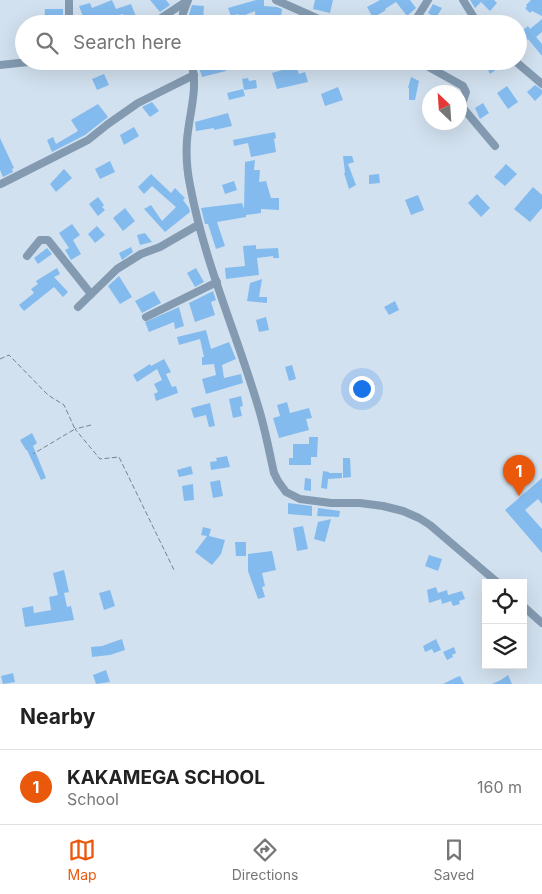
<!DOCTYPE html>
<style>
body{margin:0;font-family:Inter,sans-serif;background:#f2f2f2;color:#222}
.controls{position:absolute;right:15px;bottom:15px;display:grid;overflow:hidden;border-radius:0px;box-shadow:0 5px 20px #0002}
.controls button{width:45px;height:45px;display:grid;place-items:center;padding:0;border:0;border-bottom:1px solid #e0e0e0;background:#fff;color:#222;font:25px sans-serif}
.compass{position:absolute;left:422px;top:85px;width:45px;height:45px;border-radius:50%;background:#fff;box-shadow:0 5px 20px #0002;rotate:335deg}
.you{position:absolute;left:361px;top:388px;width:18px;height:18px;margin:-12px;border:4px solid #fff;border-radius:50%;background:#1a73e8;box-shadow:0 0 0 8px #1a73e833}
.badge{display:grid;place-items:center;width:32px;height:32px;border-radius:50%;background:#ea580c;color:#fff;font-size:16px;font-weight:700}
.pin{position:absolute;translate:-50% -41px;filter:drop-shadow(0 1px 2px #0008)}
.pin::after{content:'';position:absolute;top:26px;width:18px;height:15px;background:inherit;clip-path:polygon(0 0,100% 0,50% 100%)}
.list{margin:0;padding:0;list-style:none}
h2{display:flex;justify-content:space-between;align-items:center;height:65px;margin:0;padding:0 20px;font-size:21px}
h2 small{font-size:16px;font-weight:400;color:#767676}
.list li{display:grid;grid-template-columns:32px 1fr auto;gap:15px;align-items:center;box-sizing:border-box;height:75px;padding:0 20px;border-top:1px solid #e0e0e0}
.list b{display:block;font-size:19px;white-space:nowrap}
.list p{margin:0;font-size:16px;white-space:nowrap;color:#767676}
.list em{font-size:16px;font-style:normal;color:#767676}
.icon{flex:none;width:28px;height:28px;fill:none;stroke:currentColor;stroke-width:2;stroke-linecap:round;stroke-linejoin:round}
.map{position:relative;flex:none;width:542px;height:684px;overflow:hidden}
.search{position:absolute;background:#fff;box-shadow:0 5px 20px #0002;left:15px;right:15px;top:15px;height:55px;display:flex;align-items:center;gap:12px;box-sizing:border-box;padding:0 18px;border-radius:28px;color:#767676;font-size:19px}
.sheet{height:140px;background:#fff}
nav{display:flex;justify-content:space-around;align-items:center;box-sizing:border-box;height:70px;border-top:1px solid #e0e0e0;background:#fff;font-size:14px;color:#767676}
nav a{display:grid;justify-items:center;gap:2px}
nav .on{color:#ea580c}
.map>svg:first-child{display:block}
.building{fill:#84bbee}
.lines{fill:none;stroke-linecap:round;stroke-linejoin:round}
.path{stroke:#78838c;stroke-width:1;stroke-dasharray:5 2.5;stroke-linecap:butt}
.minor{stroke:#839ab0;stroke-width:8}
</style>
<div class="map">
<svg width="542" height="684" viewBox="0 0 542 684">
<rect width="100%" height="100%" fill="#d2e1ef"/>
<g class="building">
<path d="M112,0l4,9 15,-5 8,20h-12l-4,-10 -25,7 2,3h-25v-3l9,-2 -5,-13 11,-3 2,5z"/>
<path d="M150,0h16l4,5 -10,7z"/>
<path d="M256,0h8v6l13,1 5,2 -2,15h-24l-1,-13 -15,6 -2,-3 -7,2 -3,-8z"/>
<path d="M315,0h18l-3,13 -17,-4z"/>
<path d="M380,0h30l6,8 -9,8 -11,-14 -11,7 1,1 -13,8 -6,-11z"/>
<path d="M470,0h24l3,3 -7,8 -9,-9 -6,6z"/>
<path d="M531,0h11v16l-10,-5 -2,2 -5,-5 2,-1 -1,-2z"/>
<path d="M433,4l9,4 -6,10 -8,-5z"/>
<path d="M192,5l12,1 -1,14 -15,-2z"/>
<path d="M45,9h18v11l-19,2z"/>
<path d="M542,19v13l-6,5 6,7v12l-14,-17 -10,8v-13l10,-8 2,3z"/>
<path d="M197,61h19l1,3 6,-2 3,9 -24,6z"/>
<path d="M484,61h10l4,7 -8,6z"/>
<path d="M296,66l3,8 6,-2 3,10 -31,7 -5,-16z"/>
<path d="M104,74l5,11 -12,5 -5,-11z"/>
<path d="M411,77l8,4 -4,19h-6v-12h-1z"/>
<path d="M248,78l1,3 7,-1 1,8 -13,2 -2,-11z"/>
<path d="M535,85l7,5v4l-7,7 -8,-9z"/>
<path d="M507,86l11,16 -10,7 -11,-16z"/>
<path d="M338,87l5,13 -18,6 -4,-12z"/>
<path d="M243,89l2,7 -16,4 -2,-7z"/>
<path d="M152,102l7,9 -9,6 -8,-10z"/>
<path d="M483,103l6,10 -9,6 -5,-11z"/>
<path d="M98,104l10,13 -23,18 -33,17 -5,-12 6,-3 3,7 22,-13 -7,-11z"/>
<path d="M228,113l4,13 -18,4v-2l-18,3 -1,-9z"/>
<path d="M134,127l5,9 -15,9 -4,-10z"/>
<path d="M275,132l1,6 -2,1 2,13 -25,5 -3,-14 -14,3 -1,-6z"/>
<path d="M0,138l14,30 -2,1 1,3 -10,5 -3,-7z"/>
<path d="M343,156h9l2,6 -6,2 8,21 -7,4 -5,-16h1z"/>
<path d="M255,160l-1,10h6l-1,12 7,-1 5,17h8v12l-18,-1v4l-15,2v2l-29,5 8,24 -9,3 -8,-25h-3l-4,-16 41,-5 2,6 1,-47z"/>
<path d="M110,161l5,11 -15,7 -5,-10z"/>
<path d="M506,164l11,10 -12,12 -11,-9z"/>
<path d="M64,169l8,9 -16,14 -6,-8z"/>
<path d="M151,174l20,19 4,-5 10,10 -2,2 6,8 1,4 -25,20 -21,-23 7,-4 11,16 14,-14 -24,-21 -8,8 -6,-7z"/>
<path d="M379,174l1,9 -11,1v-9z"/>
<path d="M234,181l3,9 -12,4 -3,-9z"/>
<path d="M533,187l9,8v13l-12,14 -16,-13z"/>
<path d="M477,194l13,14 -9,9 -13,-14z"/>
<path d="M418,195l6,15 -13,5 -6,-15z"/>
<path d="M98,197l6,8 -2,2 3,3 -7,6 -9,-12z"/>
<path d="M125,208l10,13 -12,10 -10,-13z"/>
<path d="M72,224l8,11 -7,5 8,14 -10,6 -6,-10 4,-2 -10,-15z"/>
<path d="M97,226l8,9 -10,8 -7,-9z"/>
<path d="M145,233l7,9 -12,3 -3,-10z"/>
<path d="M256,245v4l22,-1 1,10h-6v-2l-16,2 2,17 -33,4 -1,-11 20,-2 -2,-20z"/>
<path d="M131,247l2,5 -11,8 -3,-7z"/>
<path d="M47,248l5,6 -14,10 -4,-6z"/>
<path d="M57,268l3,6 -6,3 14,15 -5,5 -9,-10 -30,24 -5,-6 15,-12 -3,-4 7,-5 -2,-3z"/>
<path d="M196,268l8,14 -9,5 -8,-14z"/>
<path d="M119,276l13,21 -12,7 -12,-18z"/>
<path d="M262,279l-3,18h8v6l-20,-2 3,-18z"/>
<path d="M154,291l7,12 -19,10 -7,-12z"/>
<path d="M213,291l3,9 -5,2 4,13 -20,7 -6,-19z"/>
<path d="M395,301l4,9 -10,5 -5,-8z"/>
<path d="M179,307l5,19 -9,3 -1,-7 -25,10 -4,-10z"/>
<path d="M266,317l3,13 -10,2 -3,-12z"/>
<path d="M206,330l5,19 18,-7 7,17 -14,6 2,13 17,-4 2,9 -37,11 -4,-15 14,-4 -2,-11 -12,1v-8h2l-4,-18 -21,6 -2,-8z"/>
<path d="M164,359l7,13 -5,2 6,13 4,-1 2,7 -22,8 -2,-7 4,-2 -4,-8 8,-4 -5,-11 -20,13 -4,-7 17,-11 1,2z"/>
<path d="M292,365l4,14 -7,2 -4,-14z"/>
<path d="M241,396l2,10 -3,1 2,9 -9,2 -4,-19z"/>
<path d="M287,402l3,11 19,-5 3,10 -6,1 3,11 -30,8 -6,-20 7,-2 -3,-11z"/>
<path d="M210,403l5,23 -6,1 -3,-12 -12,3 -3,-10z"/>
<path d="M32,433l5,10 -4,3 13,32 -5,2 -14,-30h-1l-6,-10z"/>
<path d="M309,437h9l-1,20h-6v8h-22v-7h4v-14h16z"/>
<path d="M227,456l3,11 -19,3 -1,-8 7,-1 -1,-3z"/>
<path d="M343,458h7l1,19 -8,1z"/>
<path d="M191,466l2,8 -14,3 -2,-7z"/>
<path d="M323,471l6,1v1h13v5l-14,1 -1,10 -6,-1z"/>
<path d="M305,478l6,1v12l-7,-1z"/>
<path d="M542,478v26l-4,-5 -13,11 17,19v24l-37,-43z"/>
<path d="M220,480l3,16 -10,2 -3,-16z"/>
<path d="M193,484l1,16 -10,1 -2,-15z"/>
<path d="M288,503l24,3v10l-24,-2z"/>
<path d="M318,508l22,3 -1,6 -22,-1z"/>
<path d="M331,519l-6,23 -11,-3 4,-17z"/>
<path d="M303,526l5,23 -11,2 -4,-23z"/>
<path d="M203,527l8,2 -2,7 16,4 -4,14 -9,11 -17,-13 12,-16 -6,-1z"/>
<path d="M235,542h11v14h-10z"/>
<path d="M272,551l4,19 -14,3 3,13 -3,1 3,10 -7,2 -10,-28v-17z"/>
<path d="M429,555l13,4 -4,12 -13,-5z"/>
<path d="M64,570l5,22 -5,1 3,14 4,-1 3,14 -49,7 -3,-19 11,-2 1,7 17,-3 -2,-13 9,-2 -5,-22z"/>
<path d="M436,587l2,6 9,-3 1,5 14,-4 3,8 -6,2 1,3 -7,2 -2,-5 -9,3 -1,-5 -12,4 -2,-13z"/>
<path d="M110,590l5,16 -11,4 -5,-17z"/>
<path d="M122,639l3,11 -15,5 -18,2 -1,-10 11,-1z"/>
<path d="M436,639l5,11 -7,3 -2,-4 -7,3 -2,-6z"/>
<path d="M454,647l2,6 -4,2 1,2 -6,3 -4,-8z"/>
<path d="M106,670l4,12 -14,2 -3,-9z"/>
<path d="M13,673l2,9 -12,2 -2,-8z"/>
<path d="M508,675l4,9h-20l9,-4z"/>
<path d="M460,676l4,8h-21l14,-7z"/>
</g>
<g class="lines">
<g class="path">
<path d="M0,359l9,-4 39,40 16,10 11,24 -42,25"/>
<path d="M91,425l-16,4 25,30 19,-2 56,115"/>
</g>
<g class="minor">
<path d="M69,0v24"/>
<path d="M276,0l54,24"/>
<path d="M463,0l15,24"/>
<path d="M152,24l35,-23"/>
<path d="M182,24l1,-11 5,-13"/>
<path d="M413,24l15,-24"/>
<path d="M191,61c8,28 -2,52 -4,79 -1,15 0,31 3,45 14,76 46,147 68,221 7,22 11,45 16,67l4,8 8,11 14,7 31,4h29l23,3 20,5 16,7 11,7 68,58"/>
<path d="M418,61l45,25 3,6 -4,12 1,4 32,38"/>
<path d="M515,61l27,23"/>
<path d="M0,65l38,-4"/>
<path d="M1,184l87,-44 20,-16 30,-21 56,-28"/>
<path d="M27,256l13,-16h8l43,54"/>
<path d="M78,307l39,-38 24,-15 19,-7 38,-22"/>
<path d="M146,317l71,-35"/>
<path d="M523,606l19,17"/>
</g>
</g>
</svg>
<div class="controls">
<button><svg class="icon" aria-label="locate" viewBox="0 0 24 24"><circle cx="12" cy="12" r="6"/><path d="M12 2v4M12 18v4M2 12h4M18 12h4"/></svg></button>
<button><svg class="icon" aria-label="layers" viewBox="0 0 24 24"><path d="M12 4l9 5-9 5-9-5zM3 14l9 5 9-5"/></svg></button>
</div>
<svg class="compass" viewBox="-18 -18 36 36"><path d="M0-13l5 13h-10z" fill="#e53935"/><path d="M0 13l5-13h-10z" fill="#767676"/></svg>
<div class="you"></div>
<div class="pin badge" style="left:519px;top:496px">1</div>
<div class="search"><svg class="icon" aria-label="search" viewBox="0 0 24 24"><circle cx="10" cy="10" r="6"/><path d="M15 15l6 6"/></svg>Search here</div>
</div>
<section class="sheet">
<h2>Nearby<small></small></h2>
<ul class="list">
<li><span class="badge">1</span><div><b>KAKAMEGA SCHOOL</b><p>School</p></div><em>160 m</em></li>
</ul>
</section>
<nav>
<a class="on"><svg class="icon" aria-label="map" viewBox="0 0 24 24"><path d="M3 6l6-2 6 2 6-2v14l-6 2-6-2-6 2zM9 4v14M15 6v14"/></svg>Map</a>
<a><svg class="icon" aria-label="directions" viewBox="0 0 24 24"><path d="M12 3l9 9-9 9-9-9zM9 14v-3h6M13 9l2 2-2 2"/></svg>Directions</a>
<a><svg class="icon" aria-label="saved" viewBox="0 0 24 24"><path d="M7 4h10v16l-5-4-5 4z"/></svg>Saved</a>
</nav>
